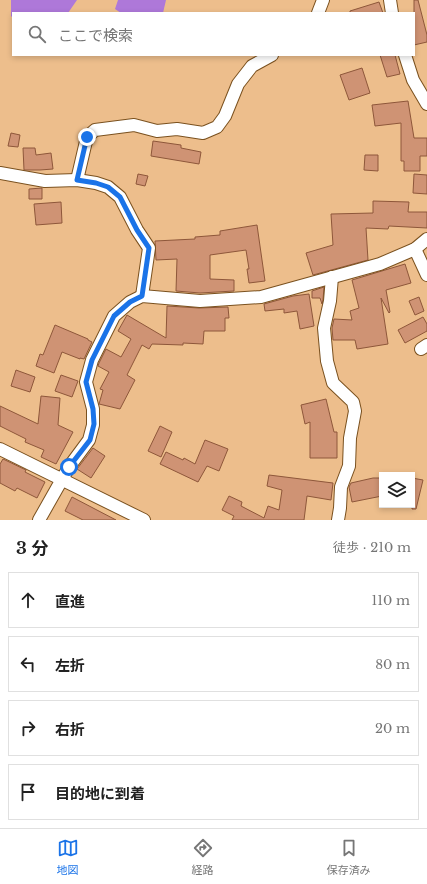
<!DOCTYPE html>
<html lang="ja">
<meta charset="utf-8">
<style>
body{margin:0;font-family:"Libre Baskerville","Noto Sans JP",serif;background:#f6f6f6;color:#222}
.controls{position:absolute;right:12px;bottom:12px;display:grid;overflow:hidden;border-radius:0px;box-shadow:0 2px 6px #0003}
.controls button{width:36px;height:36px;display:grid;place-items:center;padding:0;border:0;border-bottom:1px solid #e0e0e0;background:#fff;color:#222;font:20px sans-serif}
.stop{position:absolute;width:12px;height:12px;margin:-9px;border:3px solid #1a73e8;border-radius:50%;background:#fff}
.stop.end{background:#1a73e8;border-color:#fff;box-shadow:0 1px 4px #0008}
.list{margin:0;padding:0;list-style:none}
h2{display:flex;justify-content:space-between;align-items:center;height:52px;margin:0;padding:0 16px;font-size:17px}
h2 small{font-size:13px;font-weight:400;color:#767676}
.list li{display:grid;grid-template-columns:26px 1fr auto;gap:12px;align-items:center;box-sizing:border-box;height:56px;margin:0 8px 8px;padding:0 8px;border:1px solid #e0e0e0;border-radius:0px}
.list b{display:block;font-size:15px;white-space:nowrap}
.list em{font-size:13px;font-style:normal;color:#767676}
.icon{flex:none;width:22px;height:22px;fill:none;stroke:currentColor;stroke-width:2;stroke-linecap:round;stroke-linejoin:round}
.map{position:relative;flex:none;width:427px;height:520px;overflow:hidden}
.search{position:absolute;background:#fff;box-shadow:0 2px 6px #0003;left:12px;right:12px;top:12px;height:44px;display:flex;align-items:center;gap:10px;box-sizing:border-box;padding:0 14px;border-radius:0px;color:#767676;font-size:15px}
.sheet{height:308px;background:#fff}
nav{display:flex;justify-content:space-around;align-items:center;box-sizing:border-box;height:56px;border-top:1px solid #e0e0e0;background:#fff;font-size:11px;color:#767676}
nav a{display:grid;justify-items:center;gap:2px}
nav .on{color:#1a73e8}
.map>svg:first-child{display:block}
.forest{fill:#ae78d9}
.building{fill:#cf9374;stroke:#8e573a}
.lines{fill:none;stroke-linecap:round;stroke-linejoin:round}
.minor-casing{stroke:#7a511f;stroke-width:14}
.minor{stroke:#fff;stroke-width:12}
.route{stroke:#1a73e8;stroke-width:5}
</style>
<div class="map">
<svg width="427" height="520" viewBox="0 0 427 520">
<rect width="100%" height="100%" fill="#edbe8c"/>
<g class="forest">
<path d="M11,0h66l-9,13h-55v5l-2,-2z"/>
<path d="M118,0h48l-3,13h-42l-6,-4z"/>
</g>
<g class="building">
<path d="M414,0h4l9,35v7l-13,3z"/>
<path d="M379,2l4,11h-33v-2z"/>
<path d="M380,55h15l5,19 -13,3z"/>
<path d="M362,68l8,25 -21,7 -9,-25z"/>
<path d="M408,101l6,37h13v18h-7v15h-16v-10h-3v-38l-26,3 -3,-21z"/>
<path d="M11,133l9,2 -2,12 -10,-1z"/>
<path d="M153,141l28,4v3l20,4 -2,12 -48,-8z"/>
<path d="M23,148h12l1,7 15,-2 2,16 -13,1h-16z"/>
<path d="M365,155h13v16l-14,-1z"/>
<path d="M138,174l10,2 -3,10 -9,-2z"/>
<path d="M414,174l13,1v19l-14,-1z"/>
<path d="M42,188v11h-13v-10z"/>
<path d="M373,201l36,1 -1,10h19v16l-38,-2 -1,3 -22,-1 2,32 -55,15 -7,-22 27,-8 -2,-31 42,-1z"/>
<path d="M61,202l1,21 -26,2 -2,-21z"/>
<path d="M257,225l8,56 -16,2 -2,-14h2l-3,-19 -36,5v24l24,1v11l-34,2 -24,-2 1,-32 -21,1 -1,-19 40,-2v-2l25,-2v-4z"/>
<path d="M405,264l6,19 -25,7 4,22 -1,1 -8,-15 7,46 -31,5 -2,-9h-22l-1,-12 2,-9 18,1 -2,-9 9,-3 -7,-28z"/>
<path d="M324,287l-1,13 -1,4 -2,-6h-8v-7z"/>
<path d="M309,294l5,32 -14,3 -3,-18 -13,2v-4l-19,2 -1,-7 29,-8z"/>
<path d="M419,297l5,14 -9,4 -6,-14z"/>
<path d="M167,306l32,2 29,-1 1,11h-4v13h-21l-1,13 -20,-1v2l-31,-1 -3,5 -7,-4 -15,30 8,5 -15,29 -21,-5 4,-14 -3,-1 9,-17 -11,-6 1,-3 7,-14 15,8 10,-18 -13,-8 9,-16 39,23z"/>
<path d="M423,317l4,7v7l-22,12 -7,-13z"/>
<path d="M55,325l33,14v1l4,2 -8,17 -4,-1v1l-18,-7 -8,21 -18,-7 4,-12 3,1z"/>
<path d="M16,370l19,7 -5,15 -19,-6z"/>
<path d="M61,375l17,6 -6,16 -17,-6z"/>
<path d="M41,396l19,2 -2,27 15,7 -17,32 -15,-7 3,-7 -19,-8 1,-3 -26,-13v-20l38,18z"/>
<path d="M326,399l8,33h3v26h-27v-36l-5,2 -4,-19z"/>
<path d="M160,426l12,6 -11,25 -13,-6z"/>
<path d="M205,440l23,9 -9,22 -12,-5 -9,16 -38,-18 6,-12 17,8 1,-2 11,6z"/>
<path d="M93,448l12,8 -14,22 -14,-9z"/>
<path d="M3,459l23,11 -1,2 20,10 -8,16 -20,-10 -2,3 -15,-8v-19z"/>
<path d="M269,475l64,8 -2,17 -24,-4 -3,24h-72l2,-4 -12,-6 7,-14 13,6 -1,4 23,12 4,-12 11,4 3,-20 -15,-4z"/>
<path d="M373,478h9v18l-30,6 -3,-15 2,-4z"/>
<path d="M412,478l11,2 -7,29h-4z"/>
<path d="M72,497l44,23h-33l-18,-9z"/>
</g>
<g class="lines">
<defs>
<g id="minor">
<path d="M390,0l2,13"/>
<path d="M318,13l5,-13"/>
<path d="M405,55l8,25 14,24"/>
<path d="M0,173l45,8 32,-1 19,3 12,4 12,10 17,33 12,18 -7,48"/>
<path d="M77,180l10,-43 8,-7 39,-5 23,6 20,-2 26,4 14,-6 8,-11 13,-32 14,-18 20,-11"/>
<path d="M415,249l12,26"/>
<path d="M332,277l-2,24 -6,27 3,33 6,22 20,19 2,9 -5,27 -1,28 -8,21 -1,21 -2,12"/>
<path d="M421,349l6,-4"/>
<path d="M0,449l144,71"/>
<path d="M39,520l30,-53 20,-27 4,-15v-16l-7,-27 6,-22 22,-44 16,-14 12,-6 58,5 61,-4 119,-33 35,-15 12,-10"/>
</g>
</defs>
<use href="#minor" class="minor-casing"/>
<use href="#minor" class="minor"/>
</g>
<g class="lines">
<path class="route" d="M69,467l21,-27 4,-16 -1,-15 -7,-27 6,-22 22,-44 16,-14 12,-6 7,-48 -12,-18 -17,-33 -12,-10 -12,-4 -19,-3 10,-43"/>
</g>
</svg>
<div class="controls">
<button><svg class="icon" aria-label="layers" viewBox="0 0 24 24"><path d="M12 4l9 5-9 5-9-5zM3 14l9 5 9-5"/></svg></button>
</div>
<div class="stop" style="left:69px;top:467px"></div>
<div class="stop end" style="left:87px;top:137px"></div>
<div class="search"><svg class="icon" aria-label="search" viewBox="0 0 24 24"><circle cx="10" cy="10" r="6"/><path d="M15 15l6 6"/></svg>ここで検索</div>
</div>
<section class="sheet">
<h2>3 分<small>徒歩 · 210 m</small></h2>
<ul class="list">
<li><svg class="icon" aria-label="ahead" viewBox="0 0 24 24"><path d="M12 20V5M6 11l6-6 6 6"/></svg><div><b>直進</b></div><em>110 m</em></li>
<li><svg class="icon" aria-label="left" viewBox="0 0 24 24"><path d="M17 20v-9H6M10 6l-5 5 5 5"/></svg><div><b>左折</b></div><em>80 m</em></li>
<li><svg class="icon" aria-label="right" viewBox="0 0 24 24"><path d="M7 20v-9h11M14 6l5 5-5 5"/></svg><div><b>右折</b></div><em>20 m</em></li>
<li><svg class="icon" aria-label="arrive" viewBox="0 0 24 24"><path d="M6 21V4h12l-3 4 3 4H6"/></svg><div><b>目的地に到着</b></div></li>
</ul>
</section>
<nav>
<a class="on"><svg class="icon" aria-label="map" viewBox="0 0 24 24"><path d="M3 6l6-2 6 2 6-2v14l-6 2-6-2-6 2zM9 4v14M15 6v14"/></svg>地図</a>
<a><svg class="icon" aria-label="directions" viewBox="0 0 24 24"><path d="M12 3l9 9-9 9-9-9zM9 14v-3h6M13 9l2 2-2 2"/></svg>経路</a>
<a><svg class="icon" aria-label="saved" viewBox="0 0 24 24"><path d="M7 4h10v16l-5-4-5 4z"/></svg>保存済み</a>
</nav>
